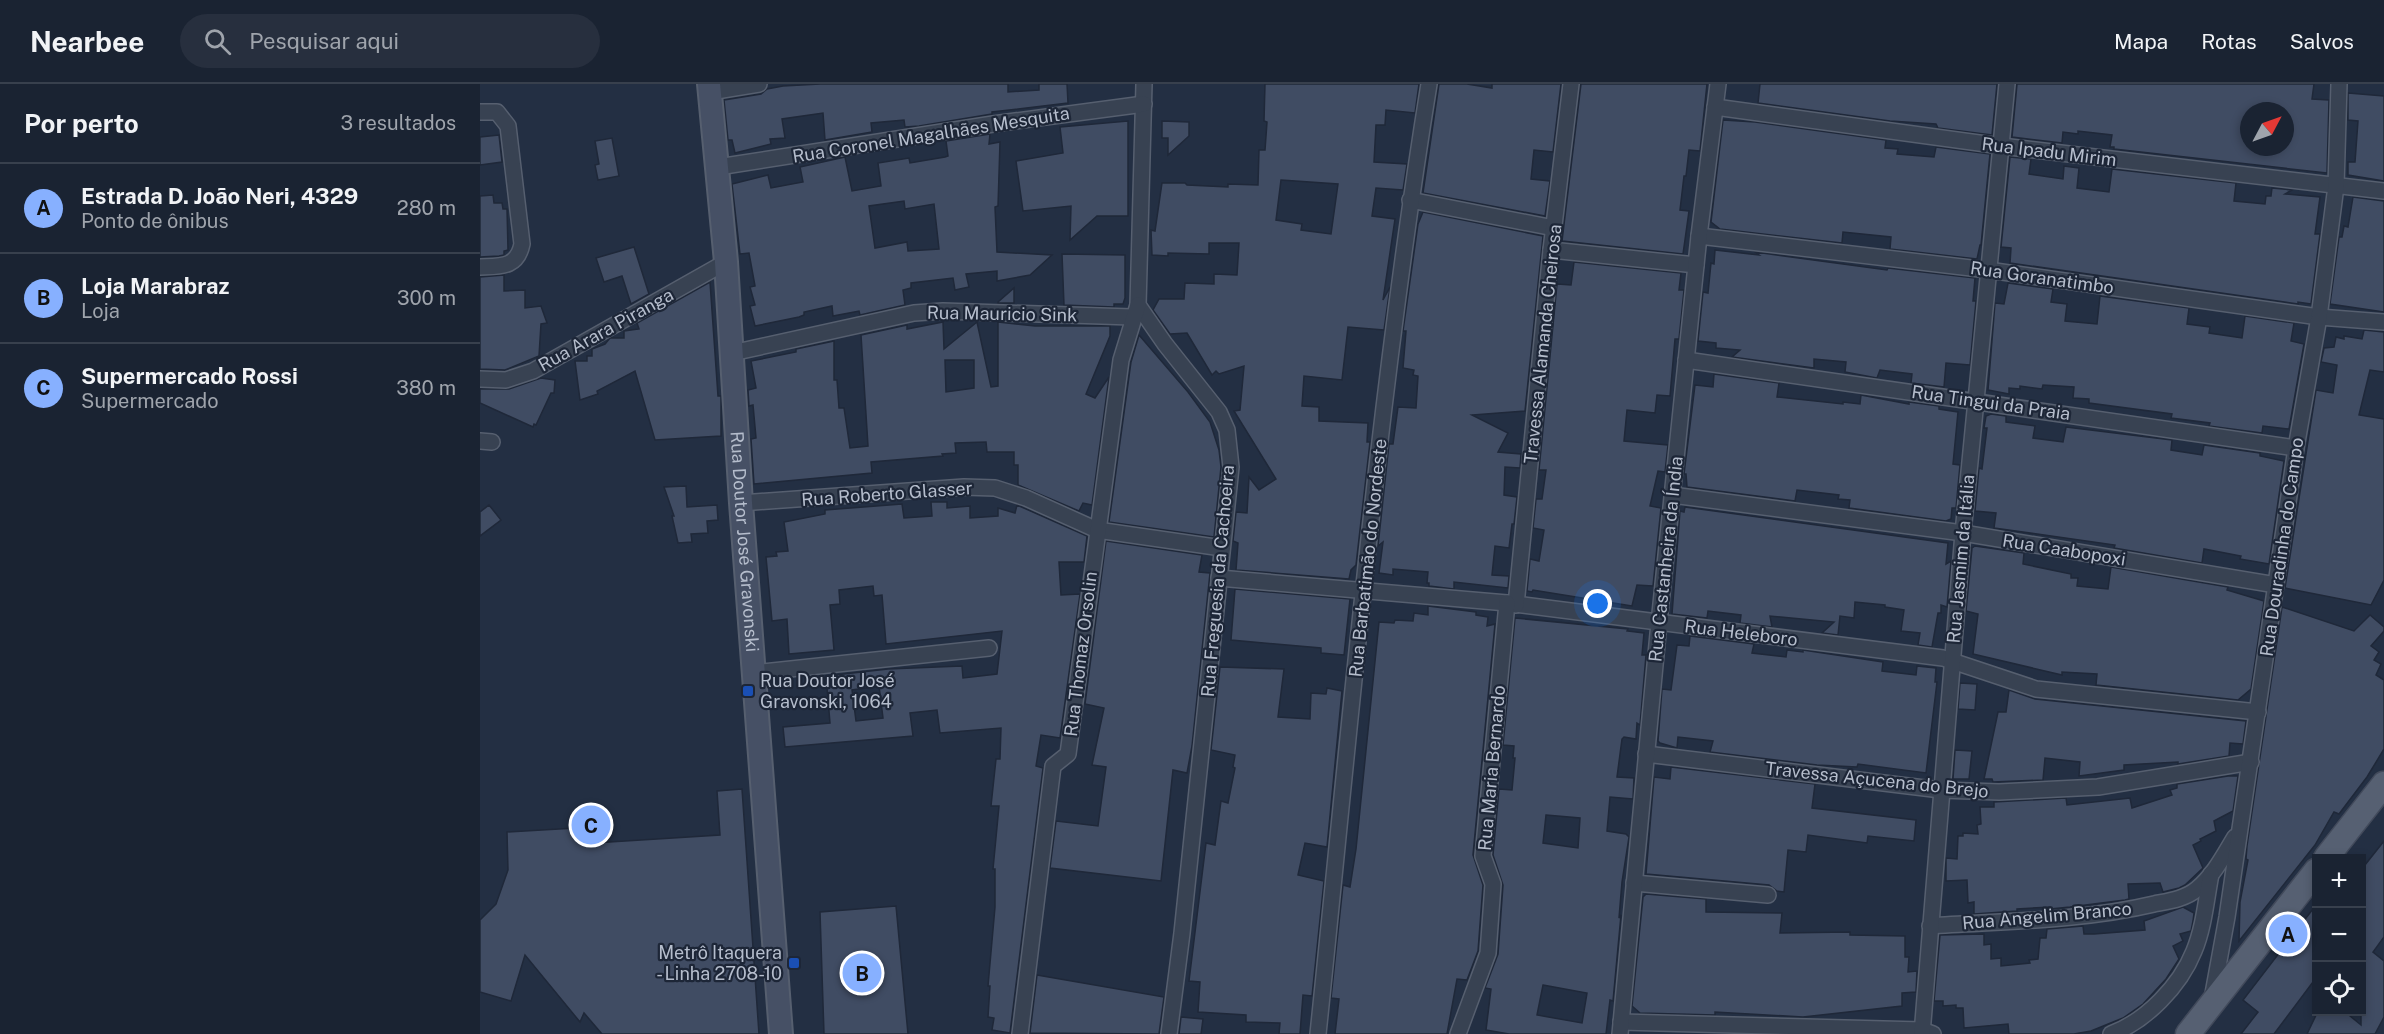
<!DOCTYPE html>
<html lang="pt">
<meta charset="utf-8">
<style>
body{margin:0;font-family:"Public Sans",sans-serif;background:#272f3e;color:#f1f3f6}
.controls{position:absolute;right:18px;bottom:18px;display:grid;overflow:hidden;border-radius:0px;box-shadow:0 3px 9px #0003}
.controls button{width:54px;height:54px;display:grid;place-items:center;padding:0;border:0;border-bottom:2px solid #38404d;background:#1a2332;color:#f1f3f6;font:30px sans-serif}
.compass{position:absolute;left:1760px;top:18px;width:54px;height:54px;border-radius:50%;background:#1a2332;box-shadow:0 3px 9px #0003;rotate:49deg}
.you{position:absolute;left:1118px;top:520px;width:21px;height:21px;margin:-15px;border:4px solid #fff;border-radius:50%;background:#1a73e8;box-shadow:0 0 0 9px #1a73e833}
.badge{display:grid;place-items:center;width:39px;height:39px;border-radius:50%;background:#87b0ff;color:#111;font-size:20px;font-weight:700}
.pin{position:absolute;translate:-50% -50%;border:3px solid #fff;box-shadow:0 2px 6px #0006}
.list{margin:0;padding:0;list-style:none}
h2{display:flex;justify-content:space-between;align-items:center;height:78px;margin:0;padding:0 24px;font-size:26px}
h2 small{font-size:20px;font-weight:400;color:#9fa4ac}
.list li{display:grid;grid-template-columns:39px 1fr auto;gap:18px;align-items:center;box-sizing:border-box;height:90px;padding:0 24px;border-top:2px solid #38404d}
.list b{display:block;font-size:22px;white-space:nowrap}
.list p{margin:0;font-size:20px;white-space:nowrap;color:#9fa4ac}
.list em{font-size:20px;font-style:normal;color:#9fa4ac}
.icon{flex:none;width:33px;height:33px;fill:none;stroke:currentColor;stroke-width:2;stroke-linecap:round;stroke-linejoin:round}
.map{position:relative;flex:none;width:1904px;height:950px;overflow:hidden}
header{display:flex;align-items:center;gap:36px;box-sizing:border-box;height:84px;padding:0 30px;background:#1a2332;border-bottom:2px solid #38404d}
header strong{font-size:28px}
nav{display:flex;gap:33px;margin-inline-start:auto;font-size:21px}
.search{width:420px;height:54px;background:#272f3e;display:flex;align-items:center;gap:15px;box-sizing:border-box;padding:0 21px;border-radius:33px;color:#9fa4ac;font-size:22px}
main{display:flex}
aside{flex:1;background:#1a2332}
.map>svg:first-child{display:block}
.building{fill:#404c63;stroke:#1f2839;stroke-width:1.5;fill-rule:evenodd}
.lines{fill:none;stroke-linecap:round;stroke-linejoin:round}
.street-casing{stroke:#565f6f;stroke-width:18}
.secondary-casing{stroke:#565f6f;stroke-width:26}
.primary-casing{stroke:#424a5b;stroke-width:27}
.street{stroke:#384252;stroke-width:15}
.secondary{stroke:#465065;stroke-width:22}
.primary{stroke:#566072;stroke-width:24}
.transit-dot{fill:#1a4fb4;stroke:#1d2637;stroke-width:2}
.labels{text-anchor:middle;stroke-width:4.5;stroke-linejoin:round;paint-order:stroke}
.street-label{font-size:18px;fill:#b5bdcc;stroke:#1d2637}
.poi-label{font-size:18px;fill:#b5bdcc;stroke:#1d2637;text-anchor:start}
</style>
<header>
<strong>Nearbee</strong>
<div class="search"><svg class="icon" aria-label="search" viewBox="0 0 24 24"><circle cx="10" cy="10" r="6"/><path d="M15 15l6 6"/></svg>Pesquisar aqui</div>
<nav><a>Mapa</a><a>Rotas</a><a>Salvos</a></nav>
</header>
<main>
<aside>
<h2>Por perto<small>3 resultados</small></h2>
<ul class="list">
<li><span class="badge">A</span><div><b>Estrada D. João Neri, 4329</b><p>Ponto de ônibus</p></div><em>280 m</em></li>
<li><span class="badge">B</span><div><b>Loja Marabraz</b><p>Loja</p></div><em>300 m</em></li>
<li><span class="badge">C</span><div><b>Supermercado Rossi</b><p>Supermercado</p></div><em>380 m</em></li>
</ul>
</aside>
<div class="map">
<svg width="1904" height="950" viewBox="0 0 1904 950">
<rect width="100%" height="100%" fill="#232f43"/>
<g class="building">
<path d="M340,0h188v8l31,-2v-6h28l1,19 -76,9v2l-73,12 -14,1 -1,-7 -33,3 1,9 -47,8 -2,-27 -41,6 3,19 -15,1 1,5 -36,9 -3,-13h-4l-4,-40 37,-6 6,-5 16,-3z"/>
<path d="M785,0h154l-4,29 -29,-3 -1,15h-9l-2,37 33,2 -4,26 -27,-2 -4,28 23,3 -12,81 7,-13 -6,43 -36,-3 -6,53 -38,-4 -2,30 17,1v14l49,2 -1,19h3l-14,123 -5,5 -2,9 -113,-9 2,-27 -5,-2 3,-29 11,1 2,-36 10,13 17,-11 -42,-68 6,-1 4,-44 -25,8 -3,-3 -4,4 -25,-42 -17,1 -17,-24 6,-11h25l1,-16 29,1v-10l23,1 2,-32h-30v11l-41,-1v3l-16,-1 -1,-25 4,1 7,-48h23l2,2 41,2v-3l30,1 1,-35h6l2,-28 -3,-1zM801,96l57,4 -7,50 -30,-4 1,-6 -26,-4z"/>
<path d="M959,0h28l25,4v-4h69l-8,68 -19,-2 -3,29 19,2 -5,35 -122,-23z"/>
<path d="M1101,0h126l-7,67 -11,-1 -3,26h-2l-4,34 9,1 -6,43 -121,-13z"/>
<path d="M1280,0h237l-5,51 -54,-7 -2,-4 -46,-3 -132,-18z"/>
<path d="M1537,0h297l-2,15 17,1 -2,73 -213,-24v-2h-4l2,-12 -34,-4v3l-15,-2 -1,11 -50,-6zM1769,27h36v36h-36z"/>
<path d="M1868,9l36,3v85l-36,-6v-13h7l3,-41 -10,-1z"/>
<path d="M1243,36l32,2 131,18 -1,8 13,1 -1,5 37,3 2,-10 54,7 -9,91h-1l-3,14 -87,-10 1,-12 -48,-5 -1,11 -122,-14 -9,-7z"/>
<path d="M648,37v95h-31l-27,24 1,-34 -48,5 -7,-50 47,-8 -3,-26z"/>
<path d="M682,37l27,1v14l-21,19v-17h-6z"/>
<path d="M510,50l-1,10 11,-2 -2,64 -3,1 2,45 55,3 -22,20 -33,6v-10l-31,3 3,13 -14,3 -2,-12 -42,5v5l-8,2 2,15 -45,10 -1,-4 -26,5 -1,-10 -28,6v3l-5,2 -44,9 -5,-20 5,-1 -5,-18 5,-1 -6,-33 -9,1 -8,-70 36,-9 3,13 32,-6 -3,-15 45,-10 7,34 29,-5 -3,-23 31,-5 1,5 35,-6 3,-1 -2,-15zM424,117l1,8 29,-5 5,45 -31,2 -1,-9 -32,6 -6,-42z"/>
<path d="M19,51l3,27 -22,3v-28z"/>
<path d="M132,54l7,38 -21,4 -3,-15 4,-1 -4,-23z"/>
<path d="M1530,73l21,2 -2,15 34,5 1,-13 15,2 -2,20 32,4 3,-23 124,14 -2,18 31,3 1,-8h5l1,-8 20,2 -7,4 35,3 -5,37h5l-9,70 -13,-2v2l-288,-41 1,-15 -10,-1z"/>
<path d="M13,111l1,8h8l1,6h4l1,41 -4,1v4l-5,1 -19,1v-61z"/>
<path d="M1873,113l31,4v111l-54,-8 9,-67h3l2,-11 4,1z"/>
<path d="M943,128l120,24 -18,175 -53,4 36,18 -10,19 23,2 -1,14 -15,-1 -1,28 13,2 -3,27h-2l-3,24 -14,-2 -3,29 17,1 -1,12 -54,-6v7l-25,-3v-3h-2l1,-11 -35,-3v6l-14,-2 4,-31 -5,4 11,-102h4l5,-37 18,1 2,-32 -5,-1 1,-5 -11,-2 3,-37h-3l15,-107z"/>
<path d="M154,163l15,47 -18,10 -9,-28 -18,6 -8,-24z"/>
<path d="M1235,166l44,5 -4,-3 132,18 1,-2 87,10 -2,23h3l-6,64 -24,-2 -2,24 -33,-4 1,-9 -32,-4 -3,8 -32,-6 1,-10 -32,-3v9l-82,-11 8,-7 -24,-2v-5l-18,-2 5,-49 5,1 3,-30 3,1z"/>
<path d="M582,170l63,1v43l-2,6h-9v3l-50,-2z"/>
<path d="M1094,178l107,11 -2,17h5l-5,49h-4l-5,57 -13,-1 -2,18 -28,-3 -3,31 44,4 -3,27 -7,-1 -8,35 11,2 -8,78 -16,-1 -5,21 -99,-16 -1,2 -5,-1 3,-32 9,2 5,-31 -11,-2 3,-29h6l4,-29h-7l18,-186 14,1z"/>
<path d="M24,191v16l21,-1v18l16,-2 6,17 -6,1 -2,32 -34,14 -25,-1v-92z"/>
<path d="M230,198l8,114h3v40l-66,4 -20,-69 -38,20 1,3 -18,6 -5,-39h12v-5h5v-7l13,-5 5,-6h14v-7l15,-2 -2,-6z"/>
<path d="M1528,199l45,6 -2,13 16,2 -2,17 32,3 3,-28 89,12 -2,16 23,3 -1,6 33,5 3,-22 49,7 -3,18 13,3 -15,85 -26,-3 -1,7 -53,-7 1,-3 -39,-5 1,-4 -83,-11v-4l-16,-1 1,-11 -31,-2 -1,4 -22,-3v3l-11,-1v6l-21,-4 7,-87 9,1z"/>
<path d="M534,204v15h-16v-1z"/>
<path d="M463,238l1,27 33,-27 14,65 7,-1v-64l37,4h75v10l-24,58 9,4 14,-21 -17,128 -9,-2 -4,8 -61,-26v-20h-4v-13h-27l-1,-10 -31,1 1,10 -14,1 1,2 -72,6 1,11 -118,11 -3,-45 5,-1 -3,-33 -4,1 -1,-16 8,-2 -5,-27 45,-9v-3l38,-8v39h3l2,28h5l6,40 18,-2 -7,-111 46,-10v4zM465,276h29v28l-28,4z"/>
<path d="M1884,246l20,2v40l-14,-2 -11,45 25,4v161l-13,25 -86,-17 31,-198 17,3 4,-28 -16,-3 3,-14 10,-1 2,-10 8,2v-3l18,3z"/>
<path d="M659,251l49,57 22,30 9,28 2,17 -7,70 -105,-15 22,-160z"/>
<path d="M1234,290l65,9 -2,14 66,7v-2l17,2 1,-9 48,9v-2l30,4v3l19,3 -5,52 7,1 -4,43h-4l-1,11 -5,2 -97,-13 1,-8 -12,-1 1,-4 -42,-5 -2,11 -108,-14 -1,-13h-2l11,-89 18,2z"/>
<path d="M61,294l14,2 -1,13h-3l-15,32 -2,-1 -1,3 -53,-24v-14h29z"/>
<path d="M1511,330l15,2v6l29,4 -2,12 30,4 3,-15 106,13 -1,10 31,5 2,-10 56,8v3l24,5 -15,103 -29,-5 1,-3 -37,-7 -2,14 -88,-15 1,-3 -121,-17 2,-15 -21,-2 4,-43 3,1 5,-41h-3l2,-12z"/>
<path d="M206,402l1,21 30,-2 1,15 -11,1 1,12 -17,1 1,8 -14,1 -6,-27h2l-10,-29z"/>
<path d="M451,418h16v6l23,-2v12l28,-2v-8l17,5 2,-8 70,31 -3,26h-25l2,33 19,-1 -20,144 -19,-3 -5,31 7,2 -33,265 -18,-3 2,-12 -6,-1 2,-31h-2l7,-79v-38h-2l6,-63h-8l5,-47h4l1,-31 -61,5 -3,-23 -27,3 3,23 -128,11 -2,-20 47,-4 -4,-47 62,-7 74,-3 1,12 34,-4 5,-43 -116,13 -4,-49 -8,1 -1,-10 -34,4 1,14 -10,1 4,45 -45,4 -2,-35 -15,2 -6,-64 11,-1 -1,-4 12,-1 -4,-29 41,-8v-4l77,-6 2,14 28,-2zM399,602l4,32 -27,3 -4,-31z"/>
<path d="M9,421l12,15 -21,16v-24z"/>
<path d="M1205,423l263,36 -2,21 5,-3 -4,46 -6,-2v8h-3l-6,34 -14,-2 2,-12 -19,-2 3,-21 -19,-3v-2l-30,-3 -1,16 -14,-2 -2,19 -16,-2 12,-11 -64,-6 2,11 -32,-4 1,-8 -33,-4 -1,7 -35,-4 8,-103 4,1z"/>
<path d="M626,457l96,14 -3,17 11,1 -18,173 -5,27 -14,-3 -12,111 -111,-13 6,-47 42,5 8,-59 -14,-2 12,-57 -19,-4z"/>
<path d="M1495,462l49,7 -1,11 48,10v4h7l-1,8 31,3 3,-22 117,20 -1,3 37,11 -13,88 -13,11 -142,-15 1,-11 -35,-2v3l-89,-21 5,-40 -12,-3 6,-63z"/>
<path d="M755,505l115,10 -6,56 -23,-2v-5l-90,-8z"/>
<path d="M948,522l48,6v3l12,2 -1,9 8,-2 -22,231 10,30 -5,66 -11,29 -10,-1 -10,55h-112l4,-35 -8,-1 12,-113 7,2 6,-38 23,-227 15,1 1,-3 18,1 1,-8 14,2z"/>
<path d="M1802,523l72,24 16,-16 14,12v4l-13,15 8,6 -5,8 7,4 -5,11 8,5v69l-17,28 -28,37 -5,-2 -19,33 -76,96 1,-39 8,-42 -2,-1 1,-13z"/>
<path d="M1035,534l113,11 -1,2 17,2 -2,22h4l-6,70 -3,-2 -1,16 -12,-2 -2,2 -5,38 17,1 -1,21 -23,-2 -3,34 19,3 3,3 -7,45 -3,36 2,-3 -8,86 -3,-1 -4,34h-97l-23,-4 5,-41 -6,-1 13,-34 5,-69 -10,-30 6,-66 13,1 3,-32h-2l1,-12 -11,-1zM1066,731l34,3 -2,30 -35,-5zM1063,901l44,8 -5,30 -45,-8z"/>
<path d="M1210,552l64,8 -2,9 34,4 1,-7 16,2v-2l80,12 -1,9 34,4 1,-9 19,2 -1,14h2l-11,91 -68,-9 -1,3 -40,-2 -107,-13 3,-11 -35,-4 -1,11 -17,-5 -2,-2 4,-52 9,1 6,-45 12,1z"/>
<path d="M740,583l64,2 -6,48 32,2 1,-26 15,1 1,-6 15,3 -15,156 -22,-4 -7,32 26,6 -12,115 -9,-1 -3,39h-21l1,-11 -34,-1v-7l-48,-3 2,-30 -11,-1 17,-138 9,2 6,-44 7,2 7,-35 -2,-1 2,-12 -24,-5z"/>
<path d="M1480,599l17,1 -2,26 -17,-1z"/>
<path d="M1529,606l26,9 211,22 -3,23 -13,-1 -1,13 -51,8v-2l-54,3v5l-45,6 1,-14 -35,-4 -2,22 -50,2 -1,-3h-8l14,-67h8z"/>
<path d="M1475,666l17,1 -3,28h-16z"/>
<path d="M1191,683l144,17 -3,24 104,12 -2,21 -46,-5 -1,7 -59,-8 -2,17 -18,-2 -4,42 -7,-1 -8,-6 -123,-11 8,-97 16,2z"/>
<path d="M1748,692h10l-5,35 -19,10 2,10 -16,8 1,2 -8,4 10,23 -18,17 -6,3 -16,4 -3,-9 -32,1 1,15 -4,1 -55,7 -20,2v-2l-33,2v2l-43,3v-12l-6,1 -1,-23 -21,1v-23l11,1 1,-23h5v-3l15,1 -1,-9 4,-1 -1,-17h14v-5l72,-4 1,7 63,-7 2,10 40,-13 -2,-5 7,-2v-4z"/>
<path d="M262,705l17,245h-157l-18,-21 -4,9 -55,-67 -14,46 -31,-9v-72l16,-16 12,-34 -1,-38 86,-5 1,16 126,-8 -3,-44z"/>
<path d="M1904,757v96l-11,15 11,9v56l-9,17h-68l11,-23h26l17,14v-155z"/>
<path d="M1166,810l60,5v13l76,1 -2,20 70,-1v3l55,1v21h4l-1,15 9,-1 -1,21 -14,1v13l-99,11 -88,-5v3l-75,-2 -8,-7 11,-109z"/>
<path d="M1836,821v73l-42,56h-33l17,-22 -15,-12z"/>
<path d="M416,822l12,128h-84l-4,-122z"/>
<path d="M1703,823l11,6 -1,8 -2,10 -11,3 3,7 -10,5 6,13 -13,20 -23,25 -20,14 -32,13 -17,3h-65l-1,-10 -44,4 -1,-20h-7v-3l-13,1v-5h-9l6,-66 44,-1v11l7,-1v15l10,-1v8l29,-3 -1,-3 9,-1 2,-21h6l1,-9 36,-3 1,8h10l51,-4 -1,-9z"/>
<path d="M557,891l127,22 -5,37 -129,-1z"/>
<path d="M701,933l22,2 -2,15h-22z"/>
</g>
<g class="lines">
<defs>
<g id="street">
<path d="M664,0l-6,221 27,39 54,68 8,18 4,37 -49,466 -13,101"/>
<path d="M230,8l49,-8"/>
<path d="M1235,23l286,39 383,45"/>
<path d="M0,28h17l11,14 14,118c-5,24 -21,22 -42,23"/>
<path d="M238,83l275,-43 151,-20"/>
<path d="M930,116l144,28"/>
<path d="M1219,152l289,34 331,47 65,5"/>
<path d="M1071,166l145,15"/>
<path d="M252,269l182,-40 29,-2 189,6"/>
<path d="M1206,276l610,88"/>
<path d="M0,295l26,1 27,-9 193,-109"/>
<path d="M0,357l12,1"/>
<path d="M1192,411l291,38 313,52"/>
<path d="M261,419l223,-16 31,1 31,10 71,32 125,18"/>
<path d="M739,494l288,25 436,55 93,31 222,23"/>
<path d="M1036,521l35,-355 20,-166"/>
<path d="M273,589l236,-25"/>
<path d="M1166,670l295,36 58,2 99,-5 153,-25"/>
<path d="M1154,799l134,12"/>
<path d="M1450,842c75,-5 152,-5 224,-22 15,-3 31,-5 43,-15 17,-14 27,-34 38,-52"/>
<path d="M1732,915l15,-82 69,-469 23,-131 17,-131 3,-102"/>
<path d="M1141,938l301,8 11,4"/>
<path d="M540,950l33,-268 15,-12 53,-394 17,-55"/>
<path d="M838,950c33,-317 60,-635 111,-950"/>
<path d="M978,950l30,-81 5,-69 -10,-28 24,-253"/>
<path d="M1140,950l39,-411 40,-387 19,-152"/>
<path d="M1442,950l41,-501 44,-449"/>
<path d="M1631,950c35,-13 69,-48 83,-83 10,-24 12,-51 17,-77"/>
</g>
<g id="secondary">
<path id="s1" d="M229,0l17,178 15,241 40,531"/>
</g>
<g id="primary">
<path d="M1846,774l58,-74"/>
<path d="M1708,950l128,-163"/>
</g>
</defs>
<use href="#street" class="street-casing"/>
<use href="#secondary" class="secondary-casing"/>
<use href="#primary" class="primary-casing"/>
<use href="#street" class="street"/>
<use href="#secondary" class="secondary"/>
<use href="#primary" class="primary"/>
</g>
<g class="transit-dot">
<rect x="262" y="601" width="12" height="12" rx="3"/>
<rect x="308" y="873" width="12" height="12" rx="3"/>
</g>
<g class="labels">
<g class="street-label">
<text transform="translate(451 51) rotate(-9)" y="6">Rua Coronel Magalhães Mesquita</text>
<text transform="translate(1569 68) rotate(7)" y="6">Rua Ipadu Mirim</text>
<text transform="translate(1562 194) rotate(8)" y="6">Rua Goranatimbo</text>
<text transform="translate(522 230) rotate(1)" y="6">Rua Mauricio Sink</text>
<text transform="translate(126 246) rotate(-29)" y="6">Rua Arara Piranga</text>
<text transform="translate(1063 260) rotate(-84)" y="6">Travessa Alamanda Cheirosa</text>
<text transform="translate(1511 319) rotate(8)" y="6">Rua Tingui da Praia</text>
<text transform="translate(407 410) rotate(-4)" y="6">Rua Roberto Glasser</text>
<text dy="6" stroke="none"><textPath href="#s1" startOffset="459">Rua Doutor José Gravonski</textPath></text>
<text transform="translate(1802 463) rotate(-82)" y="6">Rua Douradinha do Campo</text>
<text transform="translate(1584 466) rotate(9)" y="6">Rua Caabopoxi</text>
<text transform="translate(888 474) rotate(-84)" y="6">Rua Barbatimão do Nordeste</text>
<text transform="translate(1186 475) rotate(-84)" y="6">Rua Castanheira da Índia</text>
<text transform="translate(1481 475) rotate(-85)" y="6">Rua Jasmim da Itália</text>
<text transform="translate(738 497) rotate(-85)" y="6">Rua Freguesia da Cachoeira</text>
<text transform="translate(1261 549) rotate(7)" y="6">Rua Heleboro</text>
<text transform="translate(601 570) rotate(-83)" y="6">Rua Thomaz Orsolin</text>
<text transform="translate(1012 684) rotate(-85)" y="6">Rua Maria Bernardo</text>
<text transform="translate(1397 696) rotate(6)" y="6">Travessa Açucena do Brejo</text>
<text transform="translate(1567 832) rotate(-5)" y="6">Rua Angelim Branco</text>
</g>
<g class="poi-label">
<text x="280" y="603">Rua Doutor José<tspan x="280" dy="21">Gravonski, 1064</tspan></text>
<text x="302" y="875" text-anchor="end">Metrô Itaquera<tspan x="302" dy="21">- Linha 2708-10</tspan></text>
</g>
</g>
</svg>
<div class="controls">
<button>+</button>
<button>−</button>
<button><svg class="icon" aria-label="locate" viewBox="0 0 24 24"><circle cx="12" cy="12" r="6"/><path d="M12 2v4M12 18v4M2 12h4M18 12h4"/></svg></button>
</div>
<svg class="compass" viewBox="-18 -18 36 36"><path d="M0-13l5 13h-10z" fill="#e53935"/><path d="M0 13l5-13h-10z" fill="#9fa4ac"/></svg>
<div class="you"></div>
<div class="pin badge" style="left:1808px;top:850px">A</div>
<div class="pin badge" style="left:382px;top:889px">B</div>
<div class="pin badge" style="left:111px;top:741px">C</div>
</div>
</main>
